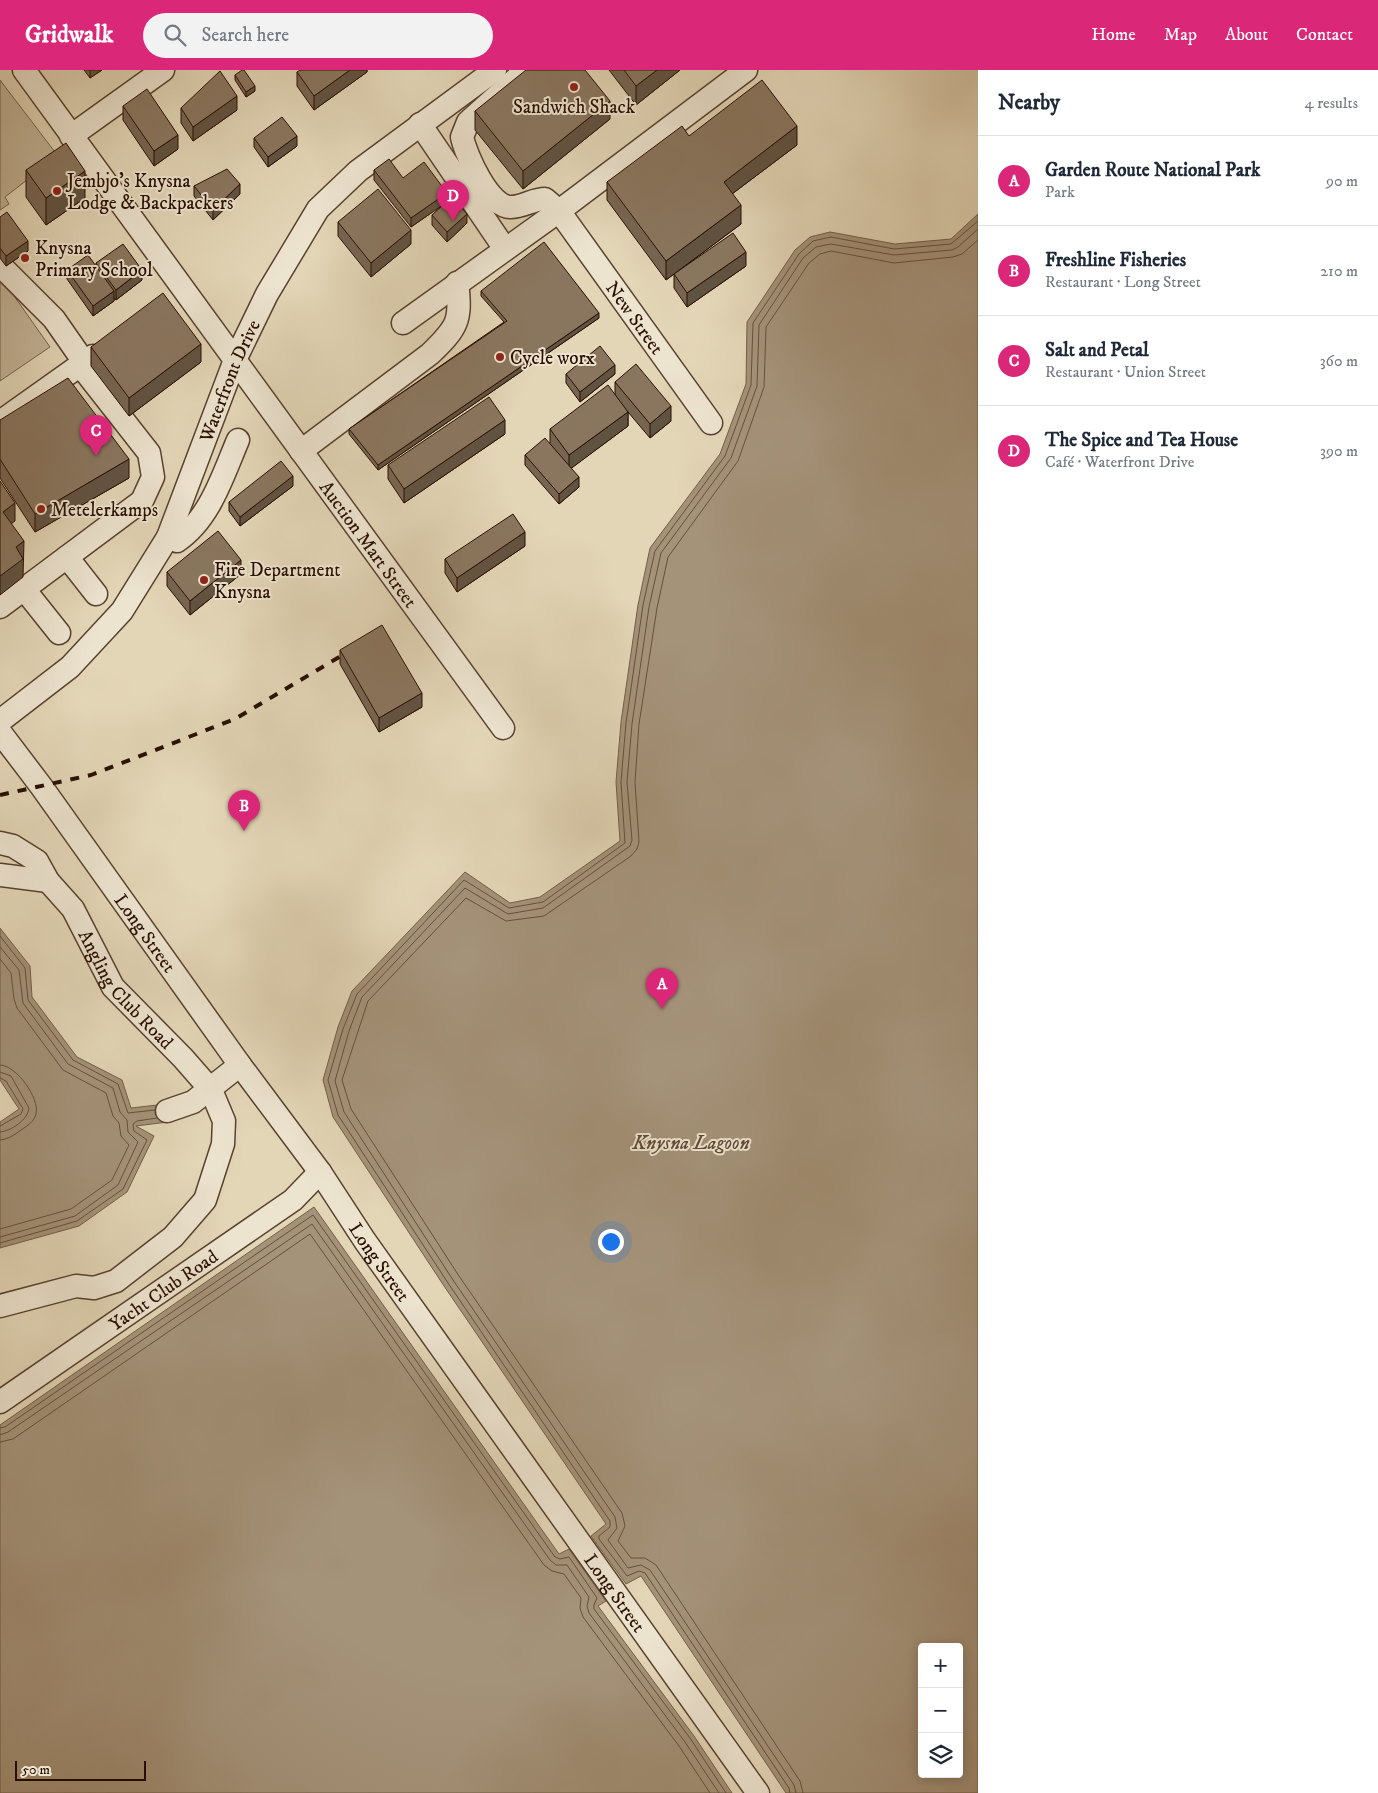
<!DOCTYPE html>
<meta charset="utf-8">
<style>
body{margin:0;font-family:"IM FELL DW Pica",serif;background:#f2f2f3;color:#1f2937}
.controls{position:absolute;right:15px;bottom:15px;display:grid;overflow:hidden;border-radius:5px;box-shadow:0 2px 12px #0003}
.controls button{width:45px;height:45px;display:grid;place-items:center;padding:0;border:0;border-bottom:1px solid #e0e1e3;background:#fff;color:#1f2937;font:25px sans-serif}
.scale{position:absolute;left:15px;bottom:12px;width:131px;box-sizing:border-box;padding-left:5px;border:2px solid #290f00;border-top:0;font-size:14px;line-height:18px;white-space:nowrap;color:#290f00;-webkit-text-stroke:4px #ede4d0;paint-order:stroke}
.you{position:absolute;left:610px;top:1171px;width:18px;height:18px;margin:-12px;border:4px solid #fff;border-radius:50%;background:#1a73e8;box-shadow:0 0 0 8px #1a73e833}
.badge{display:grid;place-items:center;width:32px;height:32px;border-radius:50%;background:#db2777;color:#fff;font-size:16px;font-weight:700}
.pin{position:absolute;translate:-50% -41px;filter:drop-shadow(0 1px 2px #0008)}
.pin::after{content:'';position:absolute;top:26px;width:18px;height:15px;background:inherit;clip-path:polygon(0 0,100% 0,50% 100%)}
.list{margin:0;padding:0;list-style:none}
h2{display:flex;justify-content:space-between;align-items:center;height:65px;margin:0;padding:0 20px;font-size:21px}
h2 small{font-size:16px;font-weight:400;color:#747a83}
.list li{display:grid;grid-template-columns:32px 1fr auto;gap:15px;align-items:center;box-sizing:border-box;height:90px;padding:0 20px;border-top:1px solid #e0e1e3}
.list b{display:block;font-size:19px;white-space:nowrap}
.list p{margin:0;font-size:16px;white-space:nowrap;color:#747a83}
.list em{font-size:16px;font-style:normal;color:#747a83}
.icon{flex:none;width:28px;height:28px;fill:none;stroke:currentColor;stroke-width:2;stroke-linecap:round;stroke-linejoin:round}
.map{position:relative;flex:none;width:978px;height:1723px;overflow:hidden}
header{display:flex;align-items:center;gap:30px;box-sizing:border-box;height:70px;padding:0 25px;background:#db2777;color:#fff}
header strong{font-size:24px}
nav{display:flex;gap:28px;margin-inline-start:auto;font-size:18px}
.search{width:350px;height:45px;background:#f2f2f3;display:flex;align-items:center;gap:12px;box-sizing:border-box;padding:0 18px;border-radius:28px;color:#747a83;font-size:19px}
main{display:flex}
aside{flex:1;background:#fff}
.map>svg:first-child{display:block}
.green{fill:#c3b498;stroke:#76624c}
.water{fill:#a49279;stroke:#735e49;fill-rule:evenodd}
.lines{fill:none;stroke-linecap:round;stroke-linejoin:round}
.shore{stroke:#66503c;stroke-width:1}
.minor-casing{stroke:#58412e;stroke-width:25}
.minor{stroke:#ede4d0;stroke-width:22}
.rail{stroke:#290f00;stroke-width:4;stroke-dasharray:9 9;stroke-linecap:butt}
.wall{fill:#776552;stroke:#290f00}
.shaded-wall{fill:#615342;stroke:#290f00}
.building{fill:#8a765f;stroke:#290f00}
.poi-dot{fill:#8f2418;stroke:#ede4d0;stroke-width:2}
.labels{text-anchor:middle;stroke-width:4;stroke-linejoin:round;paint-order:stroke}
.poi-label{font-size:19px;fill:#290f00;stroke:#ede4d0;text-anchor:start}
.street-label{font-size:19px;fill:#290f00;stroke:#ede4d0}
.water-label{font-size:20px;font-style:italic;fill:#604a36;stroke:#ede4d0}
</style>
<header>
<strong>Gridwalk</strong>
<div class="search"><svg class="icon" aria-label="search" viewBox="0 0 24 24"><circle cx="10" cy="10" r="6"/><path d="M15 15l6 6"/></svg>Search here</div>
<nav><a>Home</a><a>Map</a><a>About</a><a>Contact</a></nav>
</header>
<main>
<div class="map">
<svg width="978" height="1723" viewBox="0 0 978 1723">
<rect width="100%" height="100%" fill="#e3d6b7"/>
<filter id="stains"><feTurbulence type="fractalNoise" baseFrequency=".004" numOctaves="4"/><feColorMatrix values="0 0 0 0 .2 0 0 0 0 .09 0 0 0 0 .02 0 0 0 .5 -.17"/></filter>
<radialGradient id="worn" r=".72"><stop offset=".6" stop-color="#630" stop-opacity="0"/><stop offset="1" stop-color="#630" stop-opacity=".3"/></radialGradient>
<g class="green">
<path d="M0,10l58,76 -53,41 4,7 -9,6z"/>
<path d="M0,206l50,71 -50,34z"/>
</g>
<g class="water">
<path d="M978,144v1579h-192l-145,-217 -15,8 -35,-48 15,-12 -162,-238 -111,-169 -10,-37 15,-53 14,-36 113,-119 45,31 30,-6 80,-56 -4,-59 5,-60 17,-117 12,-57 70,-94 26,-70 1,-62 48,-72 15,-13 20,-5 65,12 56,-5zM922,1577h37v127h-37z"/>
<path d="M0,858l30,38 2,31 45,60 45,23 9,28 35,-4 2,18 -32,4 18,10 -27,56 -48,34 -79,22v-126l19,-13 -19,-29z"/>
<path d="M314,1137l245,347 10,-5 37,52 -8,5 96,130 38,57h-732v-368z"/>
</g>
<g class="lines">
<g class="shore">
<path d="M0,866l25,32 3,32 45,60 45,24 10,29 27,-3"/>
<path d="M0,877l19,23 4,33 45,61 45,24 7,24 7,8 1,12 10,10 -20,43 -43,31 -75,21"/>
<path d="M0,889l11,14 3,26 3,9 46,62 43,23 7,23 6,7 2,13 8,9 -17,35 -41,29 -71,20"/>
<path d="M0,995c16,0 40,33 36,49 -2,8 -9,12 -15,16 -7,5 -12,9 -21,10"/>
<path d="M0,1002l11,4 18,32c-1,12 -18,23 -29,24"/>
<path d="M0,1008l6,3 17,28 -2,5 -21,12"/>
<path d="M0,1173l77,-22 46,-32 24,-49 -13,-9 -1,-7 4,-3 20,-3"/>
<path d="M0,1358l5,-1 308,-212 242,342 5,2 9,-2 28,41 -3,7v4l96,129 36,55"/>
<path d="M0,1365l8,-3 304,-208 238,336 6,5h11l22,32 -2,9 2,7 96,129 34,51"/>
<path d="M0,1372l13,-3 297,-205 234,331 8,6 12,3 17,24 -1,10 3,9 96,129 31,47"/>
<path d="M790,1723l-1,-5 -144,-215 -6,-2 -12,5 -28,-37v-3l11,-9v-6l-162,-238 -110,-168 -10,-35 15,-51 14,-35 107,-114 45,28 34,-6 82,-59 -4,-61 5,-59 17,-118 12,-54 70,-95 26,-71 2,-62 46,-69 14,-13 18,-4 63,12 57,-5 27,-23"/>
<path d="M796,1723l-2,-8 -144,-215 -9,-5 -13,3 -20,-28 9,-12 -2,-11 -162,-237 -109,-168 -9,-31 14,-50 13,-34 103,-109 43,26 35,-6 87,-62 2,-6 -5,-58 5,-58 17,-117 12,-54 70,-95 26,-72 2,-61 44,-67 13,-11 15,-3 63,11 58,-5 6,-3 20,-18"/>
<path d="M803,1723l-3,-12 -144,-216 -11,-7h-14l-13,-17 7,-15 -3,-13 -163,-237 -108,-167 -9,-29 26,-79 98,-103 40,23 38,-5 87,-60 6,-7 2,-7 -4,-60 4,-58 18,-116 11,-51 70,-96 26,-74 2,-60 43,-64 11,-9 11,-3 63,12 59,-6 9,-3 16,-14"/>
</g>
<defs>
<g id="minor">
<path id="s1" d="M24,0l479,658"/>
<path id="s2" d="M526,0l-58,52 -6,15c4,18 27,71 49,70 12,0 22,-8 34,-8l14,12 152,212"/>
<path d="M420,54l85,125"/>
<path d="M71,66l92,-66"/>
<path d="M0,195l54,54 30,43"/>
<path d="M403,253l156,-112 187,-141"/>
<path d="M0,352l93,-66"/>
<path d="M301,381l129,-97c27,-26 32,-33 27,-71"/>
<path d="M168,467l9,4c33,-22 46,-66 61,-101"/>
<path d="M67,487l29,37"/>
<path d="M24,519l35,44"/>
<path d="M0,537l142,-106 11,-24 -4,-24 -69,-88"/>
<path id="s3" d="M0,651l70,-54 52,-56 46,-74 67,-177 32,-66 51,-85 40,-38 137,-101"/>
<path id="s4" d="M0,662l41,54 199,279 80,107 45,69 393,552"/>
<path id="s5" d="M0,773l13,3 24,15 11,20 25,28 40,78 70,71 28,32 13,31 -1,23 -18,56 -32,37 -57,44 -22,7 -18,-2 -76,20"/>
<path d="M0,805l48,6"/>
<path d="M167,1041l26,-9 47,-37"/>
<path id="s6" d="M0,1332l293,-202 27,-28"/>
</g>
</defs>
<use href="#minor" class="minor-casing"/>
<use href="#minor" class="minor"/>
<path class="rail" d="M0,725l91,-20 144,-56 116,-69"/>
</g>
<g class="wall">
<path d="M84,0h18l-12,8z"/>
<path d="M367,0v2l-53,38 -17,-24v-14z"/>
<path d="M609,0h71l-44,35z"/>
<path d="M235,5l20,16 -9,6 -11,-17z"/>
<path d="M123,36l55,43 -24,17 -31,-46z"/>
<path d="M181,38l56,2 -44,31 -12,-18z"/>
<path d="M475,41l135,8 -87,70 -48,-59z"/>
<path d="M689,66l108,9 -65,49 9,30 -64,48 69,-6 -59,41 -13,-19v-14l-8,6 -59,-80v-18z"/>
<path d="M254,68l43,8 -29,21 -14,-20z"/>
<path d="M26,100l59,28 -39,27 -20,-28z"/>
<path d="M374,100l29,8 44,24 20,21 -20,19 -15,-17v-10l12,-11 -33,23 -37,-47z"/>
<path d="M194,116l46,8 -27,26 -19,-24z"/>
<path d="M0,147l28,34 -22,15 -6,-8z"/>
<path d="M338,152l73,22 -40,33 -33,-41z"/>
<path d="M96,193l46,17 -26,20 -2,-2v3l-21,15 -26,-37v-9l29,-4z"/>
<path d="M481,221l118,27 -221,152 -29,-36v-5l155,-107 -23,-26z"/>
<path d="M91,277l110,15 -72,54 -38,-50z"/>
<path d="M566,304h49l-35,28 -14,-19z"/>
<path d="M615,312l56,39 -21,17 -22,-26v14l-57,42 8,19 -20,17 -34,-39v-10l25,-12v-14l65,-34z"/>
<path d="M0,350l129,58 -94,54 -35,-54z"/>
<path d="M505,364l-101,69 -16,-24v-14z"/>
<path d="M293,416l-53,40 -11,-15v-9z"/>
<path d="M525,476l-68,46 -12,-19v-14z"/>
<path d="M167,502l74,2 -51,41 -23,-29z"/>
<path d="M340,580l82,57 -43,25 -39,-68z"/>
</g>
<g class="shaded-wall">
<path d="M90,0h12l-12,8z"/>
<path d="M350,0h17v2l-53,38v-14z"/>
<path d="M657,0h23l-44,35v-19z"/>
<path d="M255,16v5l-9,6v-5z"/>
<path d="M237,26v14l-44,31v-14z"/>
<path d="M610,31v18l-87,70v-18z"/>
<path d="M797,56v19l-73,55v-18z"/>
<path d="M178,65v14l-24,17v-15z"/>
<path d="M297,66v10l-29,21v-10z"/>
<path d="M85,101v27l-39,27v-27z"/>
<path d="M240,114v10l-27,26v-10z"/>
<path d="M447,123v9l-36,25v-9z"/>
<path d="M741,135v19l-75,56v-19z"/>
<path d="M467,144v9l-20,19v-10z"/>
<path d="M411,160v14l-40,33v-14z"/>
<path d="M28,171v10l-22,15v-10z"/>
<path d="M746,182v14l-59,41v-14z"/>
<path d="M142,200v10l-26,20v-10z"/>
<path d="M114,221v10l-21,15v-10z"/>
<path d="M599,243v5l-221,152v-5z"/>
<path d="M201,274v18l-72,54v-18z"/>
<path d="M615,295v9l-35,28v-10z"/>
<path d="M671,336v15l-21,17v-14z"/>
<path d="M628,342v14l-59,44v-15z"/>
<path d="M505,350v14l-101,69v-14z"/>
<path d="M129,389v19l-94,54v-18z"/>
<path d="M293,406v10l-53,40v-9z"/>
<path d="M579,407v10l-20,17v-10z"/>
<path d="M15,433v18l-12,9v-18z"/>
<path d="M525,462v14l-68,46v-14z"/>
<path d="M24,471l-1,36 -23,18v-19l16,-29z"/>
<path d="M241,490v14l-51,41v-14z"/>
<path d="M422,623v14l-43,25v-14z"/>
</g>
<g class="building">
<path d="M242,0h2l11,16 -9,6 -11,-17z"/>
<path d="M300,0h50l-36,26 -17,-24z"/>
<path d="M526,0h59l25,31 -87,70 -48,-60z"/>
<path d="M624,0h33l-21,16z"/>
<path d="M220,1l17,25 -44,31 -12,-19z"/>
<path d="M762,10l35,46 -73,56 17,23 -75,56 -59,-79 75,-56 7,10z"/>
<path d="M147,19l31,46 -24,16 -31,-45z"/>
<path d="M282,47l15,19 -29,21 -14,-19z"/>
<path d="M66,73l19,28 -39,27 -20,-28z"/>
<path d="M389,89l14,19 21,-16 23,31 -36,25 -37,-48z"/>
<path d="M227,99l13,15 -27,26 -19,-24z"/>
<path d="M378,119l33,41 -40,33 -33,-41z"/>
<path d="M452,127l15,17 -20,18 -15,-17z"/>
<path d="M7,142l21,29 -22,15 -6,-8v-31z"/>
<path d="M733,163l13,19 -59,41 -13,-19z"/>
<path d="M544,172l55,71 -221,152 -29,-36 158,-108 -26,-30z"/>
<path d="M123,174l19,26 -26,20 -20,-27z"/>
<path d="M88,185l26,36 -21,15 -26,-36z"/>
<path d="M163,223l38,51 -72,54 -38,-51z"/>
<path d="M600,276l15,19 -35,27 -14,-18z"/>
<path d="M636,294l35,42 -21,18 -35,-42z"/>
<path d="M68,308l61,81 -94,55 -35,-55v-39z"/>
<path d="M608,315l20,27 -59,43 -19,-26z"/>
<path d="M489,327l16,23 -101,69 -16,-24z"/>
<path d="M545,368l34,39 -20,17 -34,-39z"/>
<path d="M281,391l12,15 -53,41 -11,-15z"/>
<path d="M0,411l15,22 -12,9 21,29 -8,6 7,12 -23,17z"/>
<path d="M513,444l12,18 -68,46 -12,-19z"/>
<path d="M218,461l23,29 -51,41 -23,-29z"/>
<path d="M382,555l40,68 -43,25 -39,-68z"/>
</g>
<g class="poi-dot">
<circle cx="574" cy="17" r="5"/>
<circle cx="57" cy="121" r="5"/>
<circle cx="25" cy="188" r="5"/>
<circle cx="500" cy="287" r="5"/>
<circle cx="41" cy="439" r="5"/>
<circle cx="204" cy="510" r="5"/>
</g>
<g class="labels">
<g class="poi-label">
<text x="574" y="43" text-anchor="middle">Sandwich Shack</text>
<text x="67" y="117">Jembjo's Knysna<tspan x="67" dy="22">Lodge &amp; Backpackers</tspan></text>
<text x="35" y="184">Knysna<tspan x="35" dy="22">Primary School</tspan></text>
<text x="510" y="294">Cycle worx</text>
<text x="51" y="446">Metelerkamps</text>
<text x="214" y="506">Fire Department<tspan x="214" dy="22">Knysna</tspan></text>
</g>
<g class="street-label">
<text dy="7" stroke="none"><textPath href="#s2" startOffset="368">New Street</textPath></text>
<text dy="7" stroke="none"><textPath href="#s3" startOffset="420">Waterfront Drive</textPath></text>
<text dy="7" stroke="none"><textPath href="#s1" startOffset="586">Auction Mart Street</textPath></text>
<text dy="7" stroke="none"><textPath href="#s4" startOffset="248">Long Street</textPath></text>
<text dy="7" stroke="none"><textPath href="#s5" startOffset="199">Angling Club Road</textPath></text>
<text dy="7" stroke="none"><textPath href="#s4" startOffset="652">Long Street</textPath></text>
<text dy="7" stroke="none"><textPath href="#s6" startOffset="198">Yacht Club Road</textPath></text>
<text dy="7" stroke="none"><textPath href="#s4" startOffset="1058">Long Street</textPath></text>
</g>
<g class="water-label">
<text x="691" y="1079">Knysna Lagoon</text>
</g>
</g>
<rect width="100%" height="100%" filter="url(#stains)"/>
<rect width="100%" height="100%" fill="url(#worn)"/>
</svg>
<div class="controls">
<button>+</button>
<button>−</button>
<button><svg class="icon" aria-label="layers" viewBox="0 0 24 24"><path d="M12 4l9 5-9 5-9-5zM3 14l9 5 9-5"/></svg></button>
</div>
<div class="scale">50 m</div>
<div class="you"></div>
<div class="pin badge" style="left:662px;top:939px">A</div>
<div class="pin badge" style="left:244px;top:761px">B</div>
<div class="pin badge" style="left:96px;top:386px">C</div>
<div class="pin badge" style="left:453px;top:151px">D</div>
</div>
<aside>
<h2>Nearby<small>4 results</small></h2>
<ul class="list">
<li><span class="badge">A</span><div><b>Garden Route National Park</b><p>Park</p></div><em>90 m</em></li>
<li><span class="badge">B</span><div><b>Freshline Fisheries</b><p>Restaurant · Long Street</p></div><em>210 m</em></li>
<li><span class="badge">C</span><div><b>Salt and Petal</b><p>Restaurant · Union Street</p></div><em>360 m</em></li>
<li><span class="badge">D</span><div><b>The Spice and Tea House</b><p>Café · Waterfront Drive</p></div><em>390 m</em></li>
</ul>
</aside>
</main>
